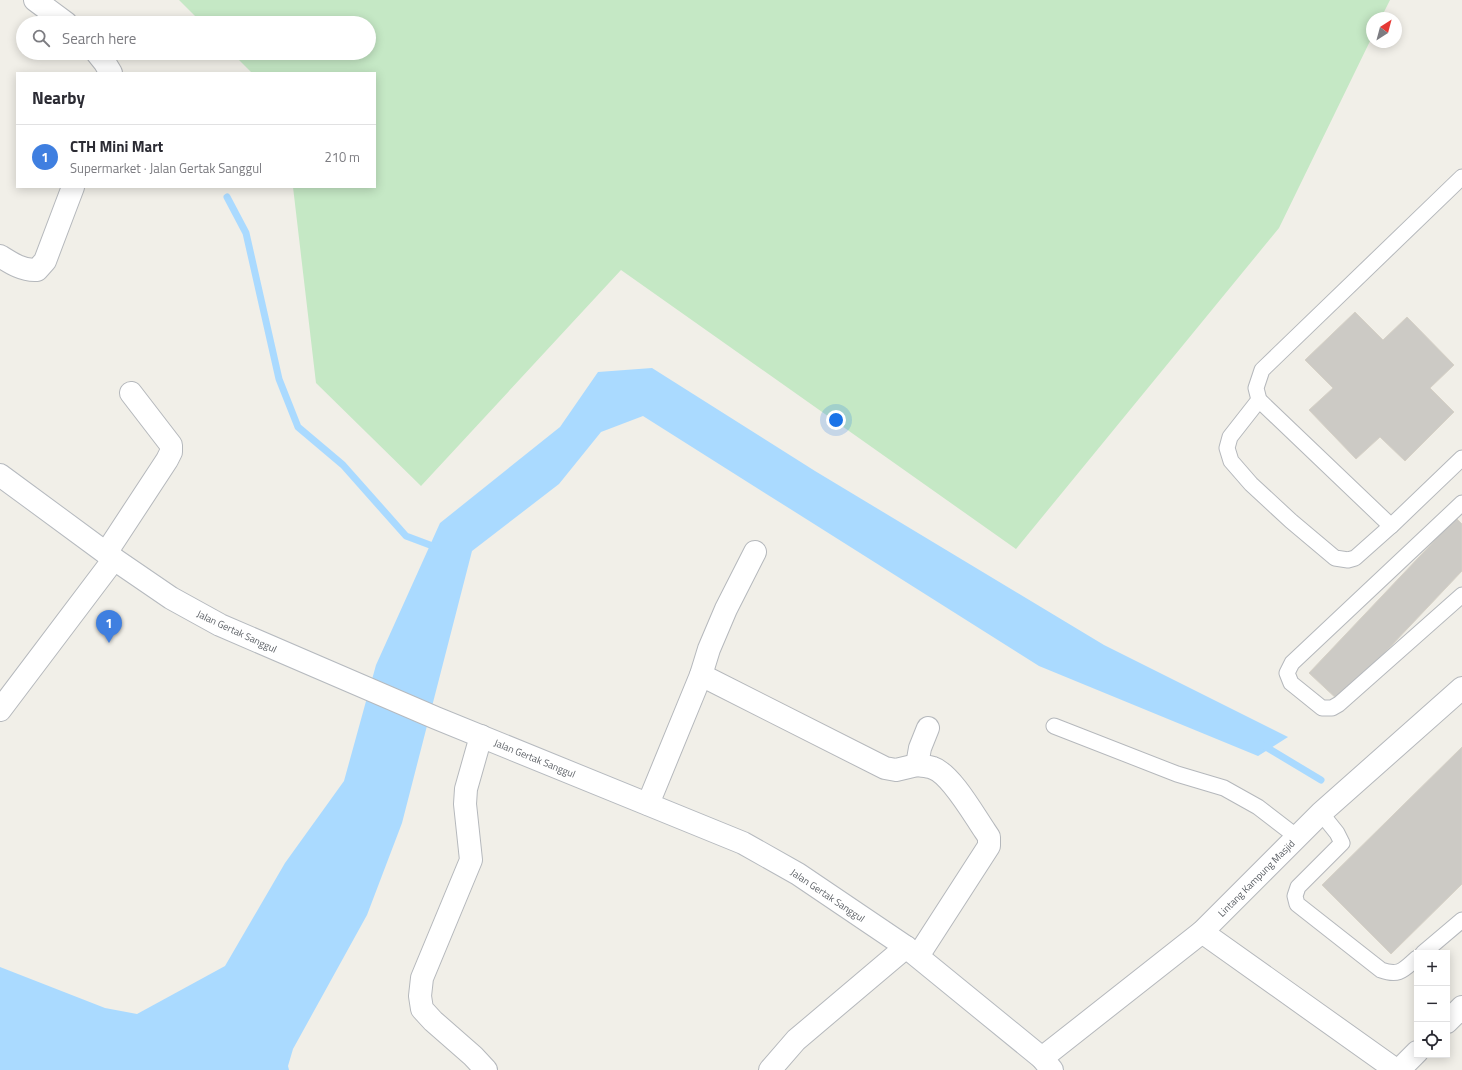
<!DOCTYPE html>
<meta charset="utf-8">
<style>
body{margin:0;font-family:"Titillium Web",sans-serif;background:#f2f2f3;color:#2b2b33}
.controls{position:absolute;right:12px;bottom:12px;display:grid;overflow:hidden;border-radius:0px;box-shadow:0 2px 10px #0003}
.controls button{width:36px;height:36px;display:grid;place-items:center;padding:0;border:0;border-bottom:1px solid #e1e1e2;background:#fff;color:#2b2b33;font:20px sans-serif}
.compass{position:absolute;left:1366px;top:12px;width:36px;height:36px;border-radius:50%;background:#fff;box-shadow:0 2px 10px #0003;rotate:36deg}
.you{position:absolute;left:836px;top:420px;width:14px;height:14px;margin:-10px;border:3px solid #fff;border-radius:50%;background:#1a73e8;box-shadow:0 0 0 6px #1a73e833}
.badge{display:grid;place-items:center;width:26px;height:26px;border-radius:50%;background:#0f766e;color:#fff;font-size:13px;font-weight:700}
.pin{position:absolute;translate:-50% -33px;filter:drop-shadow(0 1px 2px #0008)}
.pin::after{content:'';position:absolute;top:21px;width:14px;height:12px;background:inherit;clip-path:polygon(0 0,100% 0,50% 100%)}
.list{margin:0;padding:0;list-style:none}
h2{display:flex;justify-content:space-between;align-items:center;height:52px;margin:0;padding:0 16px;font-size:17px}
h2 small{font-size:13px;font-weight:400;color:#7c7c81}
.list li{display:grid;grid-template-columns:26px 1fr auto;gap:12px;align-items:center;box-sizing:border-box;height:64px;padding:0 16px;border-top:1px solid #e1e1e2}
.list b{display:block;font-size:15px;white-space:nowrap}
.list p{margin:0;font-size:13px;white-space:nowrap;color:#7c7c81}
.list em{font-size:13px;font-style:normal;color:#7c7c81}
.icon{flex:none;width:22px;height:22px;fill:none;stroke:currentColor;stroke-width:2;stroke-linecap:round;stroke-linejoin:round}
.map{position:relative;flex:none;width:1462px;height:1070px;overflow:hidden}
.search{position:absolute;background:#fff;box-shadow:0 2px 10px #0003;left:16px;top:16px;width:360px;height:44px;display:flex;align-items:center;gap:10px;box-sizing:border-box;padding:0 14px;border-radius:22px;color:#7c7c81;font-size:15px}
.panel{position:absolute;background:#fff;box-shadow:0 2px 10px #0003;left:16px;top:72px;width:360px;height:116px;border-radius:0px}
.map>svg:first-child{display:block}
.green{fill:#c5e8c5}
.water{fill:#aadaff}
.lines{fill:none;stroke-linecap:round;stroke-linejoin:round}
.stream{stroke:#aadaff;stroke-width:7}
.building{fill:#cccac5;stroke:#d6d1c6}
.lane-casing{stroke:#b5b8bc;stroke-width:17}
.street-casing{stroke:#b5b8bc;stroke-width:24}
.secondary-casing{stroke:#b6babf;stroke-width:24}
.lane{stroke:#fff;stroke-width:15}
.street{stroke:#fff;stroke-width:22}
.secondary{stroke:#fff;stroke-width:22}
.labels{text-anchor:middle;stroke-width:3;stroke-linejoin:round;paint-order:stroke}
.street-label{font-size:10px;fill:#5f6368;stroke:#fff}
</style>
<div class="map">
<svg width="1462" height="1070" viewBox="0 0 1462 1070">
<rect width="100%" height="100%" fill="#f1efe8"/>
<path class="green" d="M179,0h1211l-9,18h-9v19l-93,191 -263,321 -395,-279 -200,216 -105,-103 -23,-196h82v-114h-123l-20,-20h137v-30h-167z"/>
<path class="water" d="M652,368l163,103 289,174 184,92 -30,19 -219,-90 -396,-250 -42,16 -42,52 -87,67 -70,272 -35,92 -74,134 -5,17 1,4h-289v-103l105,41 32,6 88,-48 60,-103 59,-82 32,-116 64,-142 120,-96 38,-55z"/>
<g class="lines">
<g class="stream">
<path d="M227,197l19,36 33,146 19,48 45,38 63,71 32,12"/>
<path d="M1261,744l60,36"/>
</g>
</g>
<g class="building">
<path d="M1355,312l28,28 24,-23 47,48 -24,23 24,24 -49,49 -25,-24 -24,22 -47,-49 24,-22 -28,-28z"/>
<path d="M1456,518l6,6v47l-123,130 -30,-28z"/>
<path d="M1462,747v137l-71,70 -69,-69z"/>
</g>
<g class="lines">
<defs>
<g id="lane">
<path d="M1462,177l-200,193 -6,18 3,12 132,126 71,-68"/>
<path d="M1259,400l-29,37 -3,11 4,13 20,23 40,37 44,37 13,2 7,-2 36,-32"/>
<path d="M1462,503l-170,160 -5,10 4,10 31,25h10l7,-4 123,-109"/>
<path d="M1054,726l123,48 47,14 34,19 39,30"/>
<path d="M1321,813l16,20 5,10 -44,44 -3,9 2,8 84,66c19,7 23,-1 36,-12"/>
<path d="M1423,953l39,-33"/>
</g>
<g id="street">
<path d="M35,0l31,23"/>
<path d="M97,53l8,10 6,10"/>
<path d="M0,256c11,7 23,15 37,14l8,-9 28,-74"/>
<path d="M106,553l61,-93 4,-8v-7l-40,-52"/>
<path d="M701,675l184,93 11,2 21,-5"/>
<path d="M0,710l114,-151"/>
<path d="M481,736l-15,53 -1,15 6,56 -49,118 -2,18 2,13 11,12 40,35 13,14"/>
<path d="M648,804l53,-129 8,-26 17,-40 29,-57"/>
<path d="M1202,932l194,138"/>
<path d="M918,956l71,-110v-9l-4,-6c-11,-16 -34,-57 -52,-63 -5,-2 -11,-2 -16,-3l3,-17 8,-20"/>
<path d="M1447,1022l15,-15"/>
<path d="M1042,1058l160,-126 119,-119 141,-125"/>
<path d="M770,1070l26,-30 110,-93"/>
<path d="M1399,1070l18,-18"/>
</g>
<path id="secondary" d="M0,475l114,84 57,39 49,27 216,93 307,125 55,31 108,73 136,111 10,12"/>
</defs>
<use href="#lane" class="lane-casing"/>
<use href="#street" class="street-casing"/>
<use href="#secondary" class="secondary-casing"/>
<use href="#lane" class="lane"/>
<use href="#street" class="street"/>
<use href="#secondary" class="secondary"/>
</g>
<g class="labels">
<g class="street-label">
<text transform="translate(237 631) rotate(25)" y="4">Jalan Gertak Sanggul</text>
<text transform="translate(535 758) rotate(22)" y="4">Jalan Gertak Sanggul</text>
<text transform="translate(1256 878) rotate(-45)" y="4">Lintang Kampung Masjid</text>
<text transform="translate(828 895) rotate(34)" y="4">Jalan Gertak Sanggul</text>
</g>
</g>
</svg>
<div class="controls">
<button>+</button>
<button>−</button>
<button><svg class="icon" aria-label="locate" viewBox="0 0 24 24"><circle cx="12" cy="12" r="6"/><path d="M12 2v4M12 18v4M2 12h4M18 12h4"/></svg></button>
</div>
<svg class="compass" viewBox="-18 -18 36 36"><path d="M0-13l5 13h-10z" fill="#e53935"/><path d="M0 13l5-13h-10z" fill="#7c7c81"/></svg>
<div class="you"></div>
<div class="pin badge" style="left:109px;top:643px;background:#3f7fe0">1</div>
<div class="search"><svg class="icon" aria-label="search" viewBox="0 0 24 24"><circle cx="10" cy="10" r="6"/><path d="M15 15l6 6"/></svg>Search here</div>
<section class="panel">
<h2>Nearby<small></small></h2>
<ul class="list">
<li><span class="badge" style="background:#3f7fe0">1</span><div><b>CTH Mini Mart</b><p>Supermarket · Jalan Gertak Sanggul</p></div><em>210 m</em></li>
</ul>
</section>
</div>
